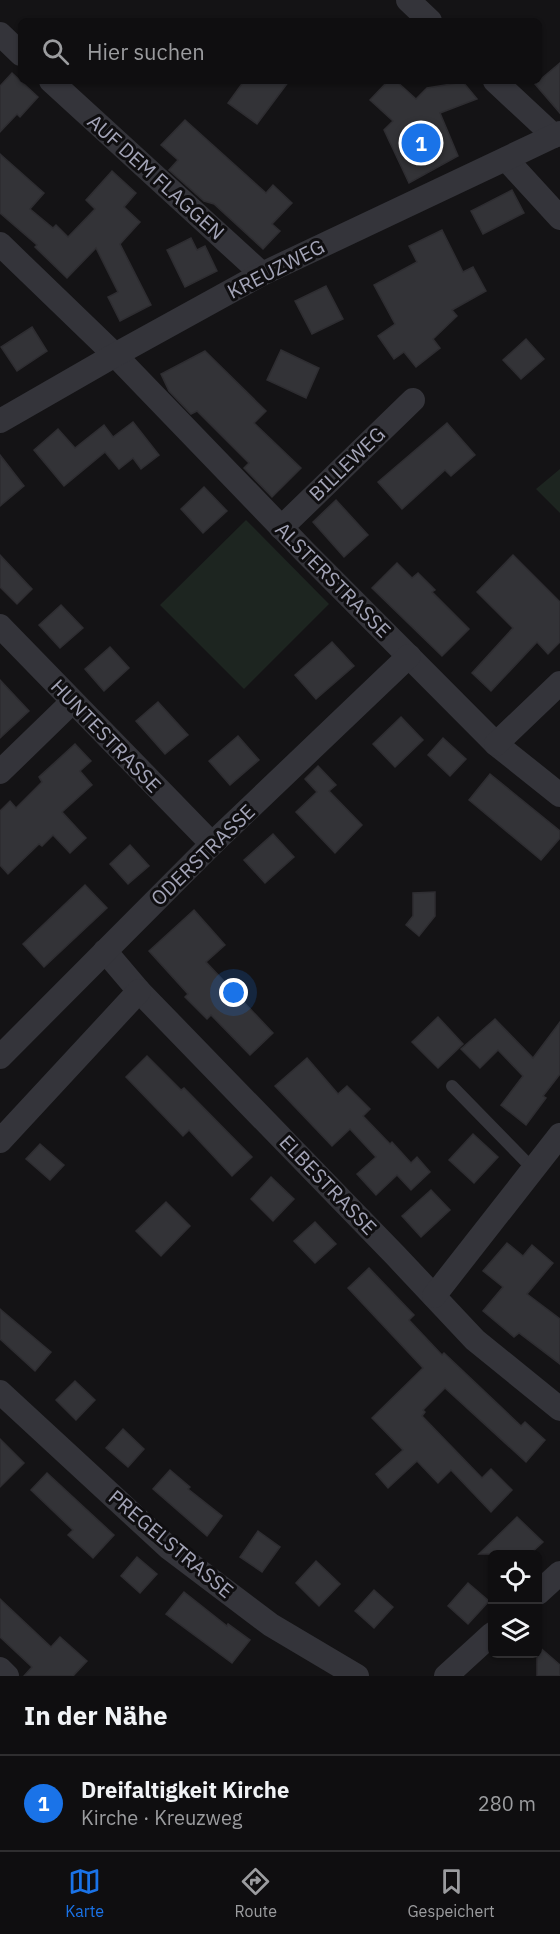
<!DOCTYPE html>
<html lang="de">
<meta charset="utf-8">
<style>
body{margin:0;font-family:"IBM Plex Sans",sans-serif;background:#181719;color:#f1f3f6}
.controls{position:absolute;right:18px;bottom:18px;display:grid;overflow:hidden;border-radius:9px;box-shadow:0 2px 4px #0004}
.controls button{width:54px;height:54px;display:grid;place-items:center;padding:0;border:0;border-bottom:2px solid #2f2e30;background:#0f0e10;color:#f1f3f6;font:30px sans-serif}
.you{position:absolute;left:234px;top:993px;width:21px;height:21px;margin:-15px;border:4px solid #fff;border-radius:50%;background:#1a73e8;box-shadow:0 0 0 9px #1a73e833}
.badge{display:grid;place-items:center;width:39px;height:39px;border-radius:50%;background:#1a73e8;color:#fff;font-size:20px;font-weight:700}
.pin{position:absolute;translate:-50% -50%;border:3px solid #fff;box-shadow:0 2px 6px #0006}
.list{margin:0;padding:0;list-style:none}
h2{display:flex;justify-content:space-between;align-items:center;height:78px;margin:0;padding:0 24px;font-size:26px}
h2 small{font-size:20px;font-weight:400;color:#9b9c9f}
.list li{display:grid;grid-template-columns:39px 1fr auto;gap:18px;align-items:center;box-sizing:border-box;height:96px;padding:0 24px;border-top:2px solid #2f2e30}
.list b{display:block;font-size:22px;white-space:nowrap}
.list p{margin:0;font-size:20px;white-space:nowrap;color:#9b9c9f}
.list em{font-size:20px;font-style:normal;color:#9b9c9f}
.icon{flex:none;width:33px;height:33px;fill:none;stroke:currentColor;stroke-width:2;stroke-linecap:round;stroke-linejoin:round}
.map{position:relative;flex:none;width:560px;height:1676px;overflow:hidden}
.search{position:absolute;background:#0f0e10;box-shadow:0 2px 4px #0004;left:18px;right:18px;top:18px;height:66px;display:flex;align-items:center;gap:15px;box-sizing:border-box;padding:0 21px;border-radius:9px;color:#9b9c9f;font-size:22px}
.sheet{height:174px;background:#0f0e10}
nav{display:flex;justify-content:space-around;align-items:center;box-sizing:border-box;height:84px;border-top:2px solid #2f2e30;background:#0f0e10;font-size:16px;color:#9b9c9f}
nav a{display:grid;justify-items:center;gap:3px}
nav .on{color:#1a73e8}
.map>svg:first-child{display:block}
.green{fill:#1d2520}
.building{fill:#333337;stroke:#2e2d31;stroke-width:1.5}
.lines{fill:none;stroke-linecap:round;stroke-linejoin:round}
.lane{stroke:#34343a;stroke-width:12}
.street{stroke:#34343a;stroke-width:24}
.labels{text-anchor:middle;stroke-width:6;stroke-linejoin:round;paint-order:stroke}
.street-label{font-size:20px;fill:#a3a4b7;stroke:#0f0e10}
</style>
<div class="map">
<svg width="560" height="1676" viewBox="0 0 560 1676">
<rect width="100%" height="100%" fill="#141315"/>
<g class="green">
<path d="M560,469v44l-24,-24z"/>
<path d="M246,520l83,84 -85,85 -84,-84z"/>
</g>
<g class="building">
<path d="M560,63v50l-25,-29z"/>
<path d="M12,73l26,24 -18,20 -3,-3 -17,18v-46z"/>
<path d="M244,81h45l-32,43 -29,-21z"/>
<path d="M388,81h8l20,18 11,-11 36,-6 14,17 -37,14 18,43 -49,27 -25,-53 9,-9 -23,-21z"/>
<path d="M185,120l81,73 7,-8 19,18 -20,21 8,7 -17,18 -49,-45 -10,-3 -35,-31 9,-10 -17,-15z"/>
<path d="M0,154l44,39 -14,16 23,19 3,-3 12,12 27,-28 -9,-9 26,-29 24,22 -12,14 16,15 -20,22 31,61 -31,16 -12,-24 10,-5 -22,-44 -29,30 -32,-31 2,-2 -37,-32z"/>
<path d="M512,190l12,23 -41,21 -12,-23z"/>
<path d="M442,230l21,42 10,-5 13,24 -34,19 5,6 -24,23 7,9 -24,19 -12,-15 -10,7 -16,-23 17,-12 -21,-39 43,-23 -8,-16z"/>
<path d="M191,238l6,12 8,-4 12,25 -32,16 -18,-37z"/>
<path d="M326,286l17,33 -31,15 -17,-33z"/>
<path d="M32,327l15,24 -30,20 -16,-24z"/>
<path d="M526,339l18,20 -23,20 -18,-19z"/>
<path d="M281,350l38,18 -13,30 -39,-18z"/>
<path d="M205,351l61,60 -12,12 47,45 -29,29 -28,-29 5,-5 -52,-52 -6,3 -22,-23 -8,-17z"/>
<path d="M133,422l26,33 -18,14 -8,-11 -14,11 -14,-17 -41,34 -30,-36 24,-21 17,19 29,-23 9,12z"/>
<path d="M447,423l28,32 -24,21 -6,-6 -43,39 -24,-27z"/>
<path d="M0,455l24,31 -24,20z"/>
<path d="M204,487l23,24 -24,22 -22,-24z"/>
<path d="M336,500l32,35 -24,22 -31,-35z"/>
<path d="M0,555l32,34 -15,15 -17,-17z"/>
<path d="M513,555l47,47v40l-12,12 -11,-12 -46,49 -19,-18 41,-45 -36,-36z"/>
<path d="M397,563l15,15 6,-5 17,17 -3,2 37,37 -27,27 -70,-68z"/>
<path d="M61,605l22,23 -23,20 -21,-23z"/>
<path d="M332,642l22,24 -38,33 -21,-24z"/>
<path d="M110,647l19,21 -25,23 -19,-22z"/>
<path d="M0,680l29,31 -29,27z"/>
<path d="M158,702l30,33 -23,19 -29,-33z"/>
<path d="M401,717l22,23 -28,27 -22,-23z"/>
<path d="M238,736l21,24 -29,25 -21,-24z"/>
<path d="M443,738l23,21 -16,17 -22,-21z"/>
<path d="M75,744l16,17 -11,10 12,14 -30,27 24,26 -16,15 -17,-18 -11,11 -3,-2 -31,30 -8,-9v-54l10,-10 6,7 26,-26 -3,-5z"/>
<path d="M318,766l18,19 -7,6 33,34 -27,28 -39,-41 21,-20 -12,-13z"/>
<path d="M490,774l70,57v7l-19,22 -72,-60z"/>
<path d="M273,834l21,23 -29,26 -21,-23z"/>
<path d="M130,845l19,21 -21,18 -18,-20z"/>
<path d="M85,885l22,23 -63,59 -21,-23z"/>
<path d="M435,892v24l-16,20 -13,-11 7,-9v-23z"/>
<path d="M194,910l31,35 -19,17 67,71 -23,22 -39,-40 -4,4 -22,-22 3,-3 -39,-43z"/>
<path d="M438,1017l25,27 -25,24 -26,-26z"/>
<path d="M495,1019l38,39 27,-36v52l-17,22 3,2 -20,27 -25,-20 22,-29 -25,-26 -18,18 -19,-19z"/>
<path d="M147,1056l34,34 3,-2 68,69 -20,19 -43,-46 -6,6 -57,-59z"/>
<path d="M307,1058l31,36 9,-8 23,23 -7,7 27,28 2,-2 19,21 6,-6 13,15 -19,18 -14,-15 -21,20 -19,-21 19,-17 -26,-28 -18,17 -57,-60z"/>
<path d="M473,1134l25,23 -24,26 -25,-23z"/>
<path d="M40,1144l24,21 -14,15 -24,-21z"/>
<path d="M271,1177l23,22 -21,22 -22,-22z"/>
<path d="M431,1190l19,20 -29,27 -19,-21z"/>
<path d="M166,1202l24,24 -29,30 -25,-25z"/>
<path d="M315,1222l21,22 -21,19 -21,-22z"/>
<path d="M507,1243l16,13 9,-11 21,18 -26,31 33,25v45l-41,-31 -5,4 -31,-26 20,-24 -20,-16z"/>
<path d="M369,1268l45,47 -5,5 33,35 2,-2 77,73 4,-4 20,18 -19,22 -81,-74 -22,22 2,2 -3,4 60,62 9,-9 21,21 -21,22 -40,-42 -13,13 -21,-22 -29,27 -12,-14 27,-24 -31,-32 51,-50 -75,-80z"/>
<path d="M0,1309l51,43 -16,19 -35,-32z"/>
<path d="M75,1381l20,19 -19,20 -20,-20z"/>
<path d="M123,1429l21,20 -16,18 -22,-19z"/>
<path d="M0,1439l24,24 -24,24z"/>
<path d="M170,1470l20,17 -2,2 34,27 -15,20 -54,-47z"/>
<path d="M47,1473l67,62 -21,23 -25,-23 5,-5 -42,-40z"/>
<path d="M517,1517l26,25 -13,12h-51z"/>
<path d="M258,1531l22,16 -18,25 -22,-15z"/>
<path d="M137,1557l20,17 -17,19 -19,-17z"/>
<path d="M316,1561l24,23 -21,22 -23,-23z"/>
<path d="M468,1583l21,18 -21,23 -20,-18z"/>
<path d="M374,1590l19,17 -19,21 -19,-17z"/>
<path d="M184,1592l43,34 1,-2 22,16 -18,23 -66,-49z"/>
<path d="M0,1599l51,48 9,-10 27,24 -14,15h-49l8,-9 -32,-30z"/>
<path d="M537,1645l23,20v11h-23z"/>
</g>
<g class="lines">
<path class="lane" d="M452,1086l82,84"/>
<g class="street">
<path d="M408,0l22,21"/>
<path d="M0,34l21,20"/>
<path d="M51,81l211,193"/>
<path d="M495,81l59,55"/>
<path d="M506,159l54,59"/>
<path d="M0,244l115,111 190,197 191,192 64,51"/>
<path d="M0,421l115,-66 147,-81 298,-141"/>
<path d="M281,528l132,-128"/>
<path d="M0,626l212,218"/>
<path d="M496,744l64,-61"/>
<path d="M0,772l72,-70"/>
<path d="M105,951l34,40 257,265 79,84 85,69"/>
<path d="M0,1057l212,-213 197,-188"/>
<path d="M0,1141l139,-150"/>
<path d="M434,1296l126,-161"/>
<path d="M0,1392l169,156 102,77 86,51"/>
<path d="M538,1593l22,-20"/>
<path d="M0,1669l7,7"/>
<path d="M446,1676l46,-42"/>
</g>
</g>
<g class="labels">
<g class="street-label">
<text transform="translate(156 177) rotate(42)" y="7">AUF DEM FLAGGEN</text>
<text transform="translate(276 269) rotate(-27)" y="7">KREUZWEG</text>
<text transform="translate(347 464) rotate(-44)" y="7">BILLEWEG</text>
<text transform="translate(333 580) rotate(45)" y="7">ALSTERSTRASSE</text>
<text transform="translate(106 736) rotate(46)" y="7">HUNTESTRASSE</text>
<text transform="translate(203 855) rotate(-44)" y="7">ODERSTRASSE</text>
<text transform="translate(328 1185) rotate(46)" y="7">ELBESTRASSE</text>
<text transform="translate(171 1544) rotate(40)" y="7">PREGELSTRASSE</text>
</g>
</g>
</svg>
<div class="controls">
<button><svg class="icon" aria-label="locate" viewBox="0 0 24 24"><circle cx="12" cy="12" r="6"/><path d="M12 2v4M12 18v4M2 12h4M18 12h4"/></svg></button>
<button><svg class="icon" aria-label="layers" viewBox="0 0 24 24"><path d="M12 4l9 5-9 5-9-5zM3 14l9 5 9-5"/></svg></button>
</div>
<div class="you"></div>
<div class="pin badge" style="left:421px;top:143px">1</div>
<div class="search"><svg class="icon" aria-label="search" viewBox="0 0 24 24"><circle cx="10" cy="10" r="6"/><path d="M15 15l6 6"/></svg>Hier suchen</div>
</div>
<section class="sheet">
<h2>In der Nähe<small></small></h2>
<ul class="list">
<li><span class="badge">1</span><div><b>Dreifaltigkeit Kirche</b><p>Kirche · Kreuzweg</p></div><em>280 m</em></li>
</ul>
</section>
<nav>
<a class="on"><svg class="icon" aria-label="map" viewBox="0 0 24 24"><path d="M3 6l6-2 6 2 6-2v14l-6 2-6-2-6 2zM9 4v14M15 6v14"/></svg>Karte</a>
<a><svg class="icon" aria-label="directions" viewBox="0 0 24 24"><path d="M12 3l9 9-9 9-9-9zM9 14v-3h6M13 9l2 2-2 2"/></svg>Route</a>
<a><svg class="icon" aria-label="saved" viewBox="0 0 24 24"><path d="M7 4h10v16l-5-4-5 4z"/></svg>Gespeichert</a>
</nav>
